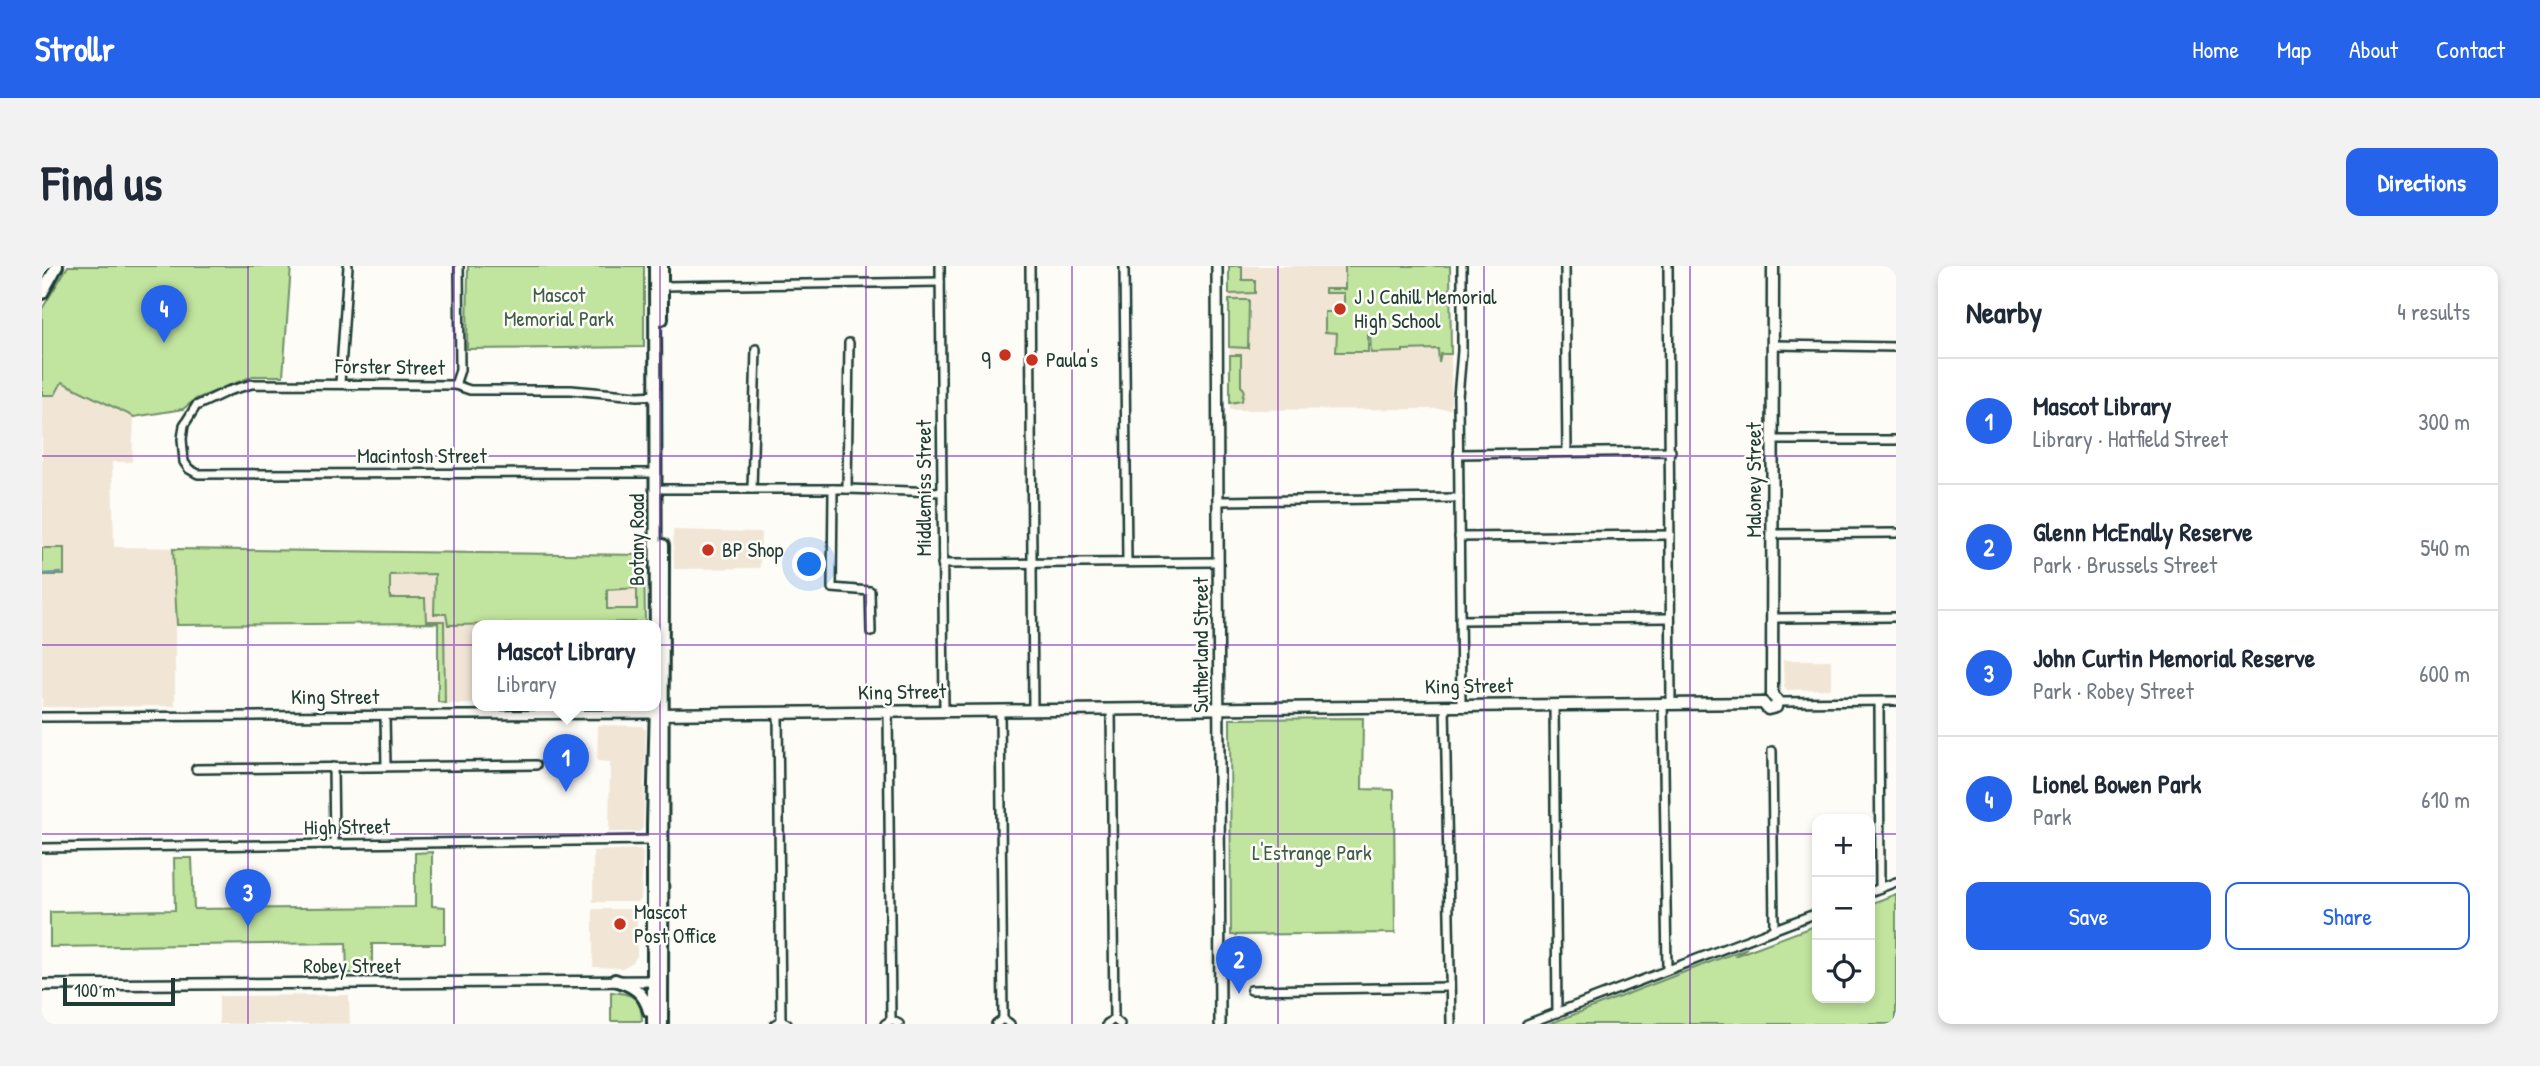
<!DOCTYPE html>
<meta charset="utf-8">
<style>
body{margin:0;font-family:"Patrick Hand",sans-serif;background:#f2f2f3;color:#1f2937}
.controls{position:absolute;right:21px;bottom:21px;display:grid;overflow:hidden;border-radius:14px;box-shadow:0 4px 10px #0003}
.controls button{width:63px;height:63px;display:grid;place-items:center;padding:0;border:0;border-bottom:2px solid #e0e1e3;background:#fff;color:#1f2937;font:35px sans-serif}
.scale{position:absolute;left:21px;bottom:18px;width:112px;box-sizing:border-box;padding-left:7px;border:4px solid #1f3d34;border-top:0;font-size:19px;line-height:24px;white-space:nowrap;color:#1f3d34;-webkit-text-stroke:5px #fdfcf7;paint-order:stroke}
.you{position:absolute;left:768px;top:299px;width:24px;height:24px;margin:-18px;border:5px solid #fff;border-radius:50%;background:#1a73e8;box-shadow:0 0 0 10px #1a73e833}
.badge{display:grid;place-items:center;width:46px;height:46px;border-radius:50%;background:#2563eb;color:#fff;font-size:23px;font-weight:700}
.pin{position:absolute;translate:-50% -58px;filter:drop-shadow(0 2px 4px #0008)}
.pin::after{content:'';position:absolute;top:37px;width:24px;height:21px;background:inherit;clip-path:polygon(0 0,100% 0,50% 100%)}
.popup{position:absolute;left:430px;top:354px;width:189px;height:91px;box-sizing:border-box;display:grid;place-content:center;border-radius:14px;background:#fff;filter:drop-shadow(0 2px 5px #0005);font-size:23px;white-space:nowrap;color:#747a83}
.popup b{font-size:26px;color:#1f2937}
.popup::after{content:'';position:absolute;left:50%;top:100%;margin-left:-14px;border:14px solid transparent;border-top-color:#fff}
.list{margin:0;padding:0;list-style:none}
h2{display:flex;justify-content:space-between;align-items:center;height:91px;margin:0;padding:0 28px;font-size:30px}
h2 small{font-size:23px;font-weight:400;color:#747a83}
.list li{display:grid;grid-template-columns:46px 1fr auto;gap:21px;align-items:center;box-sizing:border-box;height:126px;padding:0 28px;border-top:2px solid #e0e1e3}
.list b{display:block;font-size:26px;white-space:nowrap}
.list p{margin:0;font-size:23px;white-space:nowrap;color:#747a83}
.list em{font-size:23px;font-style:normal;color:#747a83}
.actions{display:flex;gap:14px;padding:21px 28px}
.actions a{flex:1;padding:16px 0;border:2px solid #2563eb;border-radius:14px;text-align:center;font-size:24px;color:#2563eb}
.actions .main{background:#2563eb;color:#fff}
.icon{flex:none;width:38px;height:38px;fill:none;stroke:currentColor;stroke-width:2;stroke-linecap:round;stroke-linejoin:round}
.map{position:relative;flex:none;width:1854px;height:758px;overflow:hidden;border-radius:14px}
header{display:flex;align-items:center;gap:42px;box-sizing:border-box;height:98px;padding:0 35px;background:#2563eb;color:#fff}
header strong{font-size:33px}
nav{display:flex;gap:38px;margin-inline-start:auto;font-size:24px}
.intro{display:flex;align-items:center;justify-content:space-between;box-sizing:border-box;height:168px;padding:0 42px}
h1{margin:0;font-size:49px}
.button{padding:18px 32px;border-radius:14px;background:#2563eb;color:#fff;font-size:24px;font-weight:700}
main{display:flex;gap:42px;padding:0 42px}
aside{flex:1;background:#fff;border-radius:14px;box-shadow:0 4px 10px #0003}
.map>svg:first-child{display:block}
.built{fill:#f1e6d6}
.green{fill:#c1e49e;stroke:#709069;stroke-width:2;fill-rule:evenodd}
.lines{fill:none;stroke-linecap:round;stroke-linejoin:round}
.stream{stroke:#6b94ab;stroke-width:2.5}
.minor-casing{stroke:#1f3d34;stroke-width:12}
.tertiary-casing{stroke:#1f3d34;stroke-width:14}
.secondary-casing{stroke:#1f3d34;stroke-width:15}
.primary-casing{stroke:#1f3d34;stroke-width:16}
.minor{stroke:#fdfcf7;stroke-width:7}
.tertiary{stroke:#fdfcf7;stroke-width:9}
.secondary{stroke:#fdfcf7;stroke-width:10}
.primary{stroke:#fdfcf7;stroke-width:10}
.grid{fill:none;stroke:#7b2cbf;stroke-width:2;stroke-opacity:0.55}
.poi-dot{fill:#c8321e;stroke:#fdfcf7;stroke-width:2.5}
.labels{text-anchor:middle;stroke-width:5;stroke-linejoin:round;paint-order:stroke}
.park-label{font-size:21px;fill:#3f5e49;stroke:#fdfcf7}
.poi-label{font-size:21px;fill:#1f3d34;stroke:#fdfcf7;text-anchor:start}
.street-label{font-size:21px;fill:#1f3d34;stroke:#fdfcf7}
</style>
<header>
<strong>Strollr</strong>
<nav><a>Home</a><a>Map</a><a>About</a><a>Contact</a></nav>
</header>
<div class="intro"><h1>Find us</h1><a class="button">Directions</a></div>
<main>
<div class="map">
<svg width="1854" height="758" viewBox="0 0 1854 758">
<rect width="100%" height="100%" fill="#fdfcf7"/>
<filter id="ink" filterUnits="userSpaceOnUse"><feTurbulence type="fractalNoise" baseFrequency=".0143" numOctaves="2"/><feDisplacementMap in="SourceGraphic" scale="14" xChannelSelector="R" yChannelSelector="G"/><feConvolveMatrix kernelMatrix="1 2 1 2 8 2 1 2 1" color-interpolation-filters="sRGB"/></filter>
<g filter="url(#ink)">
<g class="built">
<path d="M1187,0h222v143l-221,1z"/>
<path d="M19,116l73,35 -2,45h-20l2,85 531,7v68l-61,1v3h-107v78h-39v-81l-263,2v81l-133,1v-312l13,-1z"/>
<path d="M631,264l88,2 -1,36 -86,1z"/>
<path d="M1741,394h48v29l-44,1 -3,-4z"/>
<path d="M556,459l44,1 4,4 -3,98 -4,4h-30l1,-70 -13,-1z"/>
<path d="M598,583l3,3 -2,47 -4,3h-44v-51z"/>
<path d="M595,643v47l-4,6 -10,6 -30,-1v-58z"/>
<path d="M307,729l1,29h-184h53v-28z"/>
</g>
<g class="green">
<path d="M26,0h223l-8,110h-30l-57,23 -13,10 -49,8 -72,-35 -7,13h-13v-86z"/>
<path d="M426,0h176v81l-177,2z"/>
<path d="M1187,0h13v14h13v13l-26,1z"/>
<path d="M1303,0h105l1,88h-10l-2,9 -1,-14 -35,1v2l-32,1 -1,-20 -2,1v18h-32l1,-19 -12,-1v-20h19v-19h-19v-4h20z"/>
<path d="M1187,34h20l-1,48 -19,-1z"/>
<path d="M1188,89h11v31l3,3 -2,12 -12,2z"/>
<rect x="0" y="282" width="22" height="27"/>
<path d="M131,283l471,6 1,67 -197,3 -2,-11h-12l1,-40 -45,1v23h35l1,23h18l1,82 -7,-1v-79l-261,2zM595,322v21h-30v-19z"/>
<path d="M1321,452l-1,71 32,1 1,143 -164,2 -1,-216z"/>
<path d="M390,586v54l13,1v37h-73v29h-25l-1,-30 -296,4v-35l125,-2 -1,-52h18l2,51 221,-2v-54z"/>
<path d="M1854,628v130h-347l198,-76 -13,8 83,-31v73h53v-94z"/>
<path d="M569,726c22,1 31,7 31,29h-31z"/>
</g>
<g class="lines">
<path class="stream" d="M0,308l19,-1"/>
<defs>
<g id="minor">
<path d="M898,0l4,444"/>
<path d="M988,0l3,444"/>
<path d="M1082,0l3,296"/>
<path d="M1523,0l2,186"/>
<path d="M1626,0l3,436"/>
<path d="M620,20l278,-4"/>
<path d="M1732,79l122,2"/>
<path d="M298,117l8,-117"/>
<path d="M413,119l5,-15 -1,-104"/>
<path d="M1731,174h123"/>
<path d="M1416,188l213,-3"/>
<path d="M614,207l-458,1 -9,-5 -5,-7 -2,-23 2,-14 12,-19 32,-15 24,-7 203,1 15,5h101l67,6 18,-1"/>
<path d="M621,223h184l95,3"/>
<path d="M710,223l4,-140"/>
<path d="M791,223l-1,99 38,3 1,41"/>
<path d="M805,223l2,-146"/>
<path d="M1176,235l241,-3"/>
<path d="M1731,268l123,-1"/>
<path d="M1417,271l211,-2"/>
<path d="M900,298l276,-2"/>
<path d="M1731,352l123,-1"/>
<path d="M1418,354l210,-2"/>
<path d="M1621,436l4,268"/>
<path d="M1736,436l118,-1"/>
<path d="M1837,436l1,186"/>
<path d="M1512,438l3,309"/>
<path d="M1403,439l6,319"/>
<path d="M1419,439l-3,-308 4,-46v-85"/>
<path d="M1069,443l3,310"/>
<path d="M958,444l3,309"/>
<path d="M846,445l3,309"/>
<path d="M736,447l3,308"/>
<path d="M343,450l1,50"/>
<path d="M0,451l613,-3"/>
<path d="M1730,485l2,178"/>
<path d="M291,501l1,77"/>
<path d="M154,503l340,-4"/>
<path d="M0,582l611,-8"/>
<path d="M1828,626l26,-10"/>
<path d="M1209,724l199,-3"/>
<path d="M733,758l6,-3 6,3"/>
<path d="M843,758l6,-4 8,4"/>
<path d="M954,758l7,-5 7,5"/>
<path d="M1065,758l7,-5 6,5"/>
<path d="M1485,758l290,-111"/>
</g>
<g id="tertiary">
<path d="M1175,0l3,758"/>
<path d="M0,719l618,-4"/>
</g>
<g id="secondary">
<path d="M1730,429l1,-429"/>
<path d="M1721,437l5,6 8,-2 1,-7 -5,-5"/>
<path d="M616,448l1105,-11"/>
</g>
<g id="primary">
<path d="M620,0v53"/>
<path d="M0,27l15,-27"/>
<path d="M573,714c18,6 29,12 34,31"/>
<path d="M611,758v-199l3,-123 -1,-436"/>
<path d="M620,758l1,-479"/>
</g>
</defs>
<use href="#minor" class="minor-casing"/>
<use href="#tertiary" class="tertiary-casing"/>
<use href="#secondary" class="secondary-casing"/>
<use href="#primary" class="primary-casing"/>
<use href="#minor" class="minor"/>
<use href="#tertiary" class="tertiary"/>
<use href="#secondary" class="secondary"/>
<use href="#primary" class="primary"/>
</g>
</g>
<path class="grid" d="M206,0v758M412,0v758M618,0v758M824,0v758M1030,0v758M1236,0v758M1442,0v758M1648,0v758M0,190h1854M0,379h1854M0,568h1775M1828,568h26"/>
<g class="poi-dot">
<circle cx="1298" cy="43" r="7"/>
<circle cx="963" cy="89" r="7"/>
<circle cx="990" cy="94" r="7"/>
<circle cx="666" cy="284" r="7"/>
<circle cx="578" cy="658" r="7"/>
</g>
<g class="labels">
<g class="park-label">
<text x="517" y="36">Mascot<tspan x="517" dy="24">Memorial Park</tspan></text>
<text x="1270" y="594">L'Estrange Park</text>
</g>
<g class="poi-label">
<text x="1312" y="38">J J Cahill Memorial<tspan x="1312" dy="24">High School</tspan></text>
<text x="949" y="96" text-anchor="end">q</text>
<text x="1004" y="101">Paula's</text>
<text x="680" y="291">BP Shop</text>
<text x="592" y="653">Mascot<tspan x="592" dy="24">Post Office</tspan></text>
</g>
<g class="street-label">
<text transform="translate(348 101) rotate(1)" y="7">Forster Street</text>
<text x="380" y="197">Macintosh Street</text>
<text transform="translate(1712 214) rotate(-90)" y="7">Maloney Street</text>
<text transform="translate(882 222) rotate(-90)" y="7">Middlemiss Street</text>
<text transform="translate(595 274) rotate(-90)" y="7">Botany Road</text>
<text transform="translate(1159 379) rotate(-90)" y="7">Sutherland Street</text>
<text transform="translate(1427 420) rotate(-1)" y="7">King Street</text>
<text transform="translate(860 426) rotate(-1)" y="7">King Street</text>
<text x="293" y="438">King Street</text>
<text transform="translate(305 561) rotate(-1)" y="7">High Street</text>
<text x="310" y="707">Robey Street</text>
</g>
</g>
</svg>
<div class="controls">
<button>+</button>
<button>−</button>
<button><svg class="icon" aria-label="locate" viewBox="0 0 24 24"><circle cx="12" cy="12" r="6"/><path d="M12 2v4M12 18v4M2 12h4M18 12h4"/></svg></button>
</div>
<div class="scale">100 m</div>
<div class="you"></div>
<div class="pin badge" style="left:524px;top:526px">1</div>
<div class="popup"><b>Mascot Library</b>Library</div>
<div class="pin badge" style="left:1197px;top:728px">2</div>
<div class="pin badge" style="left:206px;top:661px">3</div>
<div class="pin badge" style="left:122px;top:77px">4</div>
</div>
<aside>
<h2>Nearby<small>4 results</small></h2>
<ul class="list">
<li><span class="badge">1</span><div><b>Mascot Library</b><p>Library · Hatfield Street</p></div><em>300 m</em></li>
<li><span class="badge">2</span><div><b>Glenn McEnally Reserve</b><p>Park · Brussels Street</p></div><em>540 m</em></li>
<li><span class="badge">3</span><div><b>John Curtin Memorial Reserve</b><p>Park · Robey Street</p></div><em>600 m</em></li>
<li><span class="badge">4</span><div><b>Lionel Bowen Park</b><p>Park</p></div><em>610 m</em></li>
</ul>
<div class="actions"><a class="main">Save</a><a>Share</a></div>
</aside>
</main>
